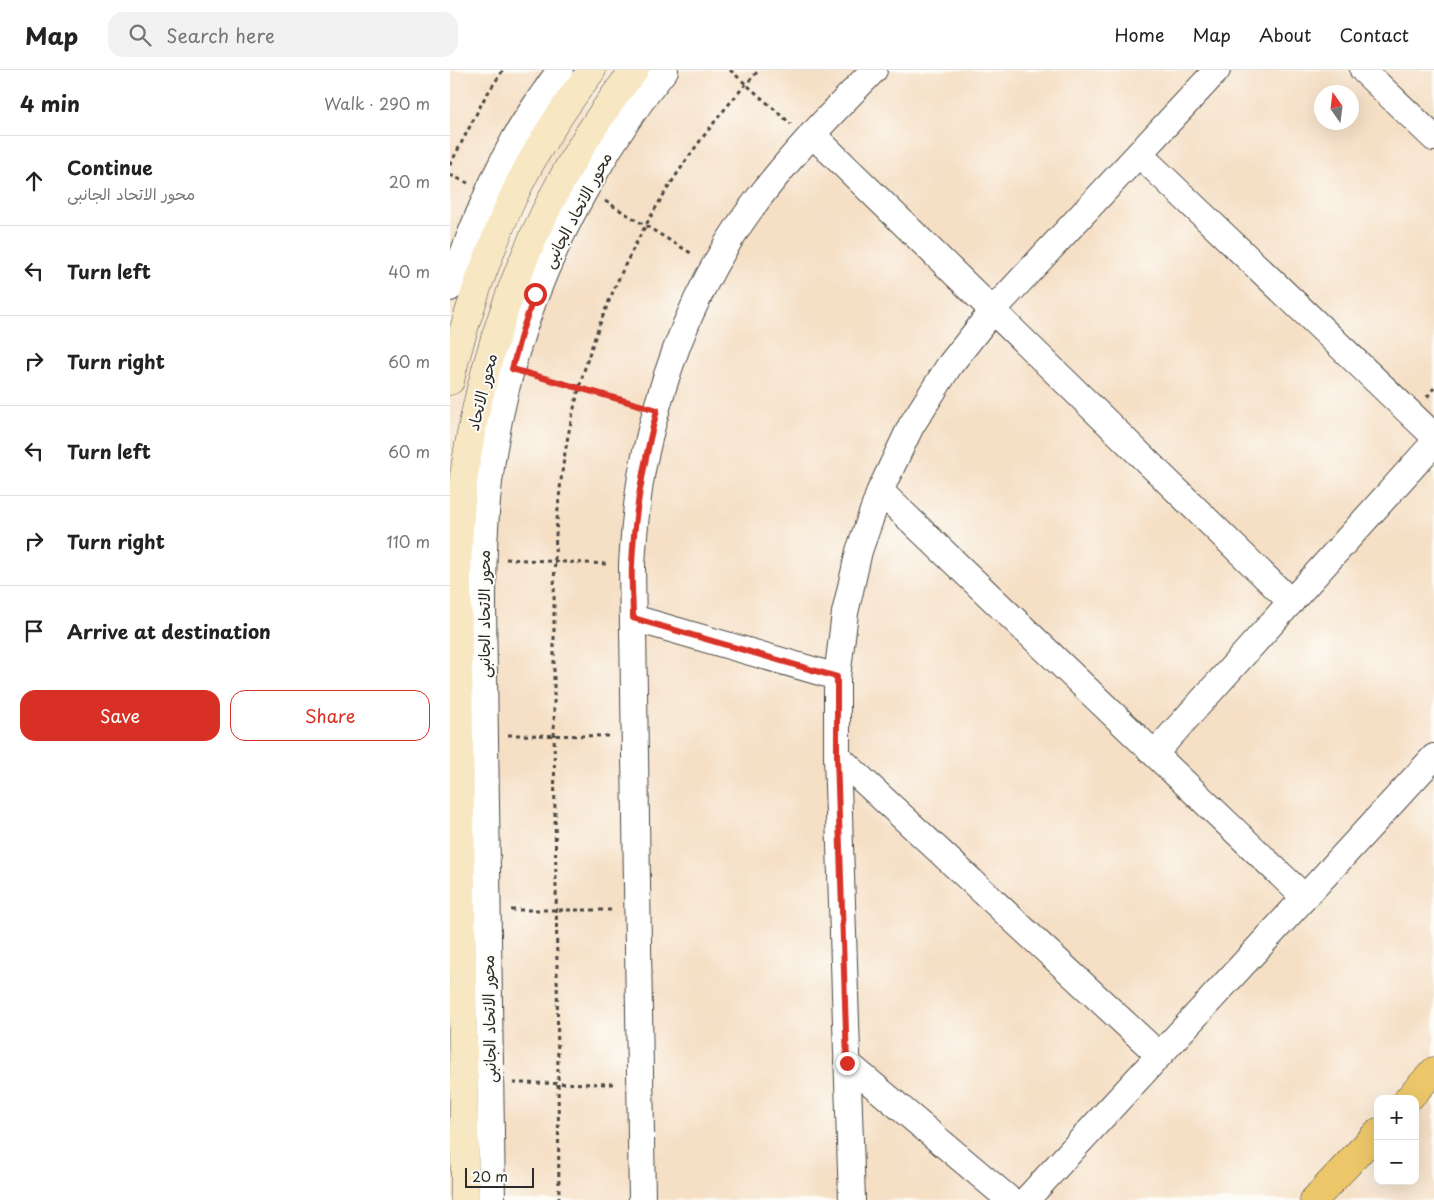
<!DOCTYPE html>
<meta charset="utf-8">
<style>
body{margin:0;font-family:"Playpen Sans","Playpen Sans Arabic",sans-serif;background:#f2f2f2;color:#222}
.controls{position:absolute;right:15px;bottom:15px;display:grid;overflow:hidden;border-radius:10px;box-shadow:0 5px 20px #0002}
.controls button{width:45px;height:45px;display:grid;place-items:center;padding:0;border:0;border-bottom:1px solid #e0e0e0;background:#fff;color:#222;font:25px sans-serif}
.compass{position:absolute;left:864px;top:15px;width:45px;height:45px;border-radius:50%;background:#fff;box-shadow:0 5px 20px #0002;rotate:346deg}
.scale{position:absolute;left:15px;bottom:12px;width:69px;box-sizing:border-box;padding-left:5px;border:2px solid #2b2b2b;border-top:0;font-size:14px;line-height:18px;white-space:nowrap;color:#2b2b2b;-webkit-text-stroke:4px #fdfcf7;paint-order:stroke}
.stop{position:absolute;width:15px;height:15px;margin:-11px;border:4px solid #d93025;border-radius:50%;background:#fff}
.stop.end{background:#d93025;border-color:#fff;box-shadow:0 1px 5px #0008}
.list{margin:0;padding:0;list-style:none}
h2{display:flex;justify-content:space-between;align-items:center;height:65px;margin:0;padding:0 20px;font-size:21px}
h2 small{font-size:16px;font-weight:400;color:#767676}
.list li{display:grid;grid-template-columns:32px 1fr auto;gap:15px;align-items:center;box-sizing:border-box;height:90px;padding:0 20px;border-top:1px solid #e0e0e0}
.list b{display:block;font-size:19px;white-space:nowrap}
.list p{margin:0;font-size:16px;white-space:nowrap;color:#767676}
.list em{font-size:16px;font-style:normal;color:#767676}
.actions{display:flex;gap:10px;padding:15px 20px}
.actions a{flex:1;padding:11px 0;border:1px solid #d93025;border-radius:15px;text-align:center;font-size:18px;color:#d93025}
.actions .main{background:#d93025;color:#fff}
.icon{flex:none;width:28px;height:28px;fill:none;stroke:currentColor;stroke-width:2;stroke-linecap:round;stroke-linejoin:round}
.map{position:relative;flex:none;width:984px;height:1130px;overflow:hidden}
header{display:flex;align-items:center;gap:30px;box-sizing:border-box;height:70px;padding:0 25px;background:#fff;border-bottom:1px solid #e0e0e0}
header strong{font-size:24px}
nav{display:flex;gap:28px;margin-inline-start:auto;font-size:18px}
.search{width:350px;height:45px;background:#f2f2f2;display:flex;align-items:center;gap:12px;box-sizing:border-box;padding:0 18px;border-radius:15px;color:#767676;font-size:19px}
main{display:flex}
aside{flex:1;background:#fff}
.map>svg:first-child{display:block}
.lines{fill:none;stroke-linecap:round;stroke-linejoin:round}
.street-casing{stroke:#494642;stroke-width:28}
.secondary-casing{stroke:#494642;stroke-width:29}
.primary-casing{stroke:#494642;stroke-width:29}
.path{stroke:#494642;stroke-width:3;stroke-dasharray:4 4;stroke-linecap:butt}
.street{stroke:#fff;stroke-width:26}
.secondary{stroke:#f7e8c3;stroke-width:28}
.primary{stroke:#ecc669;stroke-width:28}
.route{stroke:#d93025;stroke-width:6}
.labels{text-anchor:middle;stroke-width:4;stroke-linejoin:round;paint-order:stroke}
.street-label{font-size:16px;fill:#2b2b2b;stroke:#fdfcf7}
</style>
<header>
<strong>Map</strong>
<div class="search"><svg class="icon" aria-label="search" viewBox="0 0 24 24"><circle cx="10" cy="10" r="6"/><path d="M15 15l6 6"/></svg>Search here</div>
<nav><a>Home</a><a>Map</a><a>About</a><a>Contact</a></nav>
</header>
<main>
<aside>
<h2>4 min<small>Walk · 290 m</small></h2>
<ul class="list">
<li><svg class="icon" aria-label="ahead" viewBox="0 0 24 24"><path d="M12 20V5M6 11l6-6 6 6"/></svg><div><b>Continue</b><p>محور الاتحاد الجانبى</p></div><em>20 m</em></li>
<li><svg class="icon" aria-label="left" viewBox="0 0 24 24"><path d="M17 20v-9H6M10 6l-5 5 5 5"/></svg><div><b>Turn left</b></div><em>40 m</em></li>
<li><svg class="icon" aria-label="right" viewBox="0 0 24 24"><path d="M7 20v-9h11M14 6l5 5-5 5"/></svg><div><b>Turn right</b></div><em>60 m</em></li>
<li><svg class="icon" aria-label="left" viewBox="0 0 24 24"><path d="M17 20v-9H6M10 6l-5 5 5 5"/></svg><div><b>Turn left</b></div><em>60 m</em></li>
<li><svg class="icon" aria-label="right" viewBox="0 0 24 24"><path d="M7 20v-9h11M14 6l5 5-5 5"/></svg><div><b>Turn right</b></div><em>110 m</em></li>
<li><svg class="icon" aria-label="arrive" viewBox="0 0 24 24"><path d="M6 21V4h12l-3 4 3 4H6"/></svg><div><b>Arrive at destination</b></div></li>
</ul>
<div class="actions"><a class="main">Save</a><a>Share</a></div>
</aside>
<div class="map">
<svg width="984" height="1130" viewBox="0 0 984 1130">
<rect width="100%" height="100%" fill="#fdfcf7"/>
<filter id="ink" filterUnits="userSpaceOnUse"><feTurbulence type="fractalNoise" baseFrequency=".02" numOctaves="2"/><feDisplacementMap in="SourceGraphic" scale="10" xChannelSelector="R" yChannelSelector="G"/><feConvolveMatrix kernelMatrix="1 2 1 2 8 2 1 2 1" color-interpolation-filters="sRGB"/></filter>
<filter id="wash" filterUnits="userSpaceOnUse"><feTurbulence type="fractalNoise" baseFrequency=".0096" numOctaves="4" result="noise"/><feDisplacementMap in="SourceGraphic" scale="20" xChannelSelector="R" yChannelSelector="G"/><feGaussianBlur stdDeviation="1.12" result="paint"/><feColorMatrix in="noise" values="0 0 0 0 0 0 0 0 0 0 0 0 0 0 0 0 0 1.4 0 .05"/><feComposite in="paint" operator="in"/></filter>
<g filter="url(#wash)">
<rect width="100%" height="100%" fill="#f5dfc5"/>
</g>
<g filter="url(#ink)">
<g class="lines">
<defs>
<g id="street">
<path d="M913,0l71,68"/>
<path d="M362,64l479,468"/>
<path d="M689,84l295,282"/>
<path d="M0,218c19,-50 38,-101 64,-148 13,-24 30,-47 46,-70"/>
<path d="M430,421l424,406"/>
<path d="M183,548l204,59"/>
<path d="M705,683l279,-310"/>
<path d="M387,686l322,299"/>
<path d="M397,993l163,137"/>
<path d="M42,1130l-9,-593c0,-42 1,-84 6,-125 13,-108 49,-212 104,-306 21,-37 45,-73 72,-106"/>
<path d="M192,1130l-10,-635c2,-35 5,-70 12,-105 18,-84 49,-168 98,-239 38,-55 85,-103 132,-151"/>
<path d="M402,1130l-15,-444v-79l8,-64 14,-62 21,-60 31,-65 38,-60 45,-57 223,-239"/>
<path d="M576,1130l408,-443"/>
</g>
<g id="secondary">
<path d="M0,311c7,-34 18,-66 29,-99 10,-26 20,-53 31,-78 21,-48 51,-93 82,-134"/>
<path d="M15,1130l-8,-623c1,-34 2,-68 7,-102 21,-144 79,-290 170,-405"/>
</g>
<g id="primary">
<path d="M958,1029l26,-28"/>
<path d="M864,1130l64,-68"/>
</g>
</defs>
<use href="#street" class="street-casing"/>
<use href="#secondary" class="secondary-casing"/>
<use href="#primary" class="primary-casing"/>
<g class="path">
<path d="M280,0l61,54"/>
<path d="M0,95l34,-66 19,-29"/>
<path d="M0,105l18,8"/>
<path d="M155,131l89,54"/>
<path d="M84,305l100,28"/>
<path d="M977,327l7,-9"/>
<path d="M56,489l101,5"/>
<path d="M58,665l104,1"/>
<path d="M61,840h103"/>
<path d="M63,1013l104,1"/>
<path d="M109,1130c-1,-129 -2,-258 -4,-386 -1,-60 -1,-119 -1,-179 0,-45 0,-91 5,-136 15,-161 91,-312 200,-429"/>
</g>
<use href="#street" class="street"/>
<use href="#secondary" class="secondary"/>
<use href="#primary" class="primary"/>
</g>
</g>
<g class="lines" filter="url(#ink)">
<path class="route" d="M85,224l-13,37 -10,38 145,41c-13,51 -23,102 -25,155 -1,18 1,36 1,53l204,59v79l10,307"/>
</g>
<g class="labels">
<g class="street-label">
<text transform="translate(127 140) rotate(-62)" y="6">محور الاتحاد الجانبى</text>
<text transform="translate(32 322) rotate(-76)" y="6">محور الاتحاد</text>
<text transform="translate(34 544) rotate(-90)" y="6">محور الاتحاد الجانبى</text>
<text transform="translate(39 949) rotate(-91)" y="6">محور الاتحاد الجانبى</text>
</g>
</g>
</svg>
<div class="controls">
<button>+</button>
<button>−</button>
</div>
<svg class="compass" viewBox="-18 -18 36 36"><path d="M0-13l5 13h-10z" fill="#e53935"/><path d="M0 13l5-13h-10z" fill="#767676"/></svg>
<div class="scale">20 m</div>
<div class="stop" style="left:85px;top:224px"></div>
<div class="stop end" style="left:397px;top:993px"></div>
</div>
</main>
